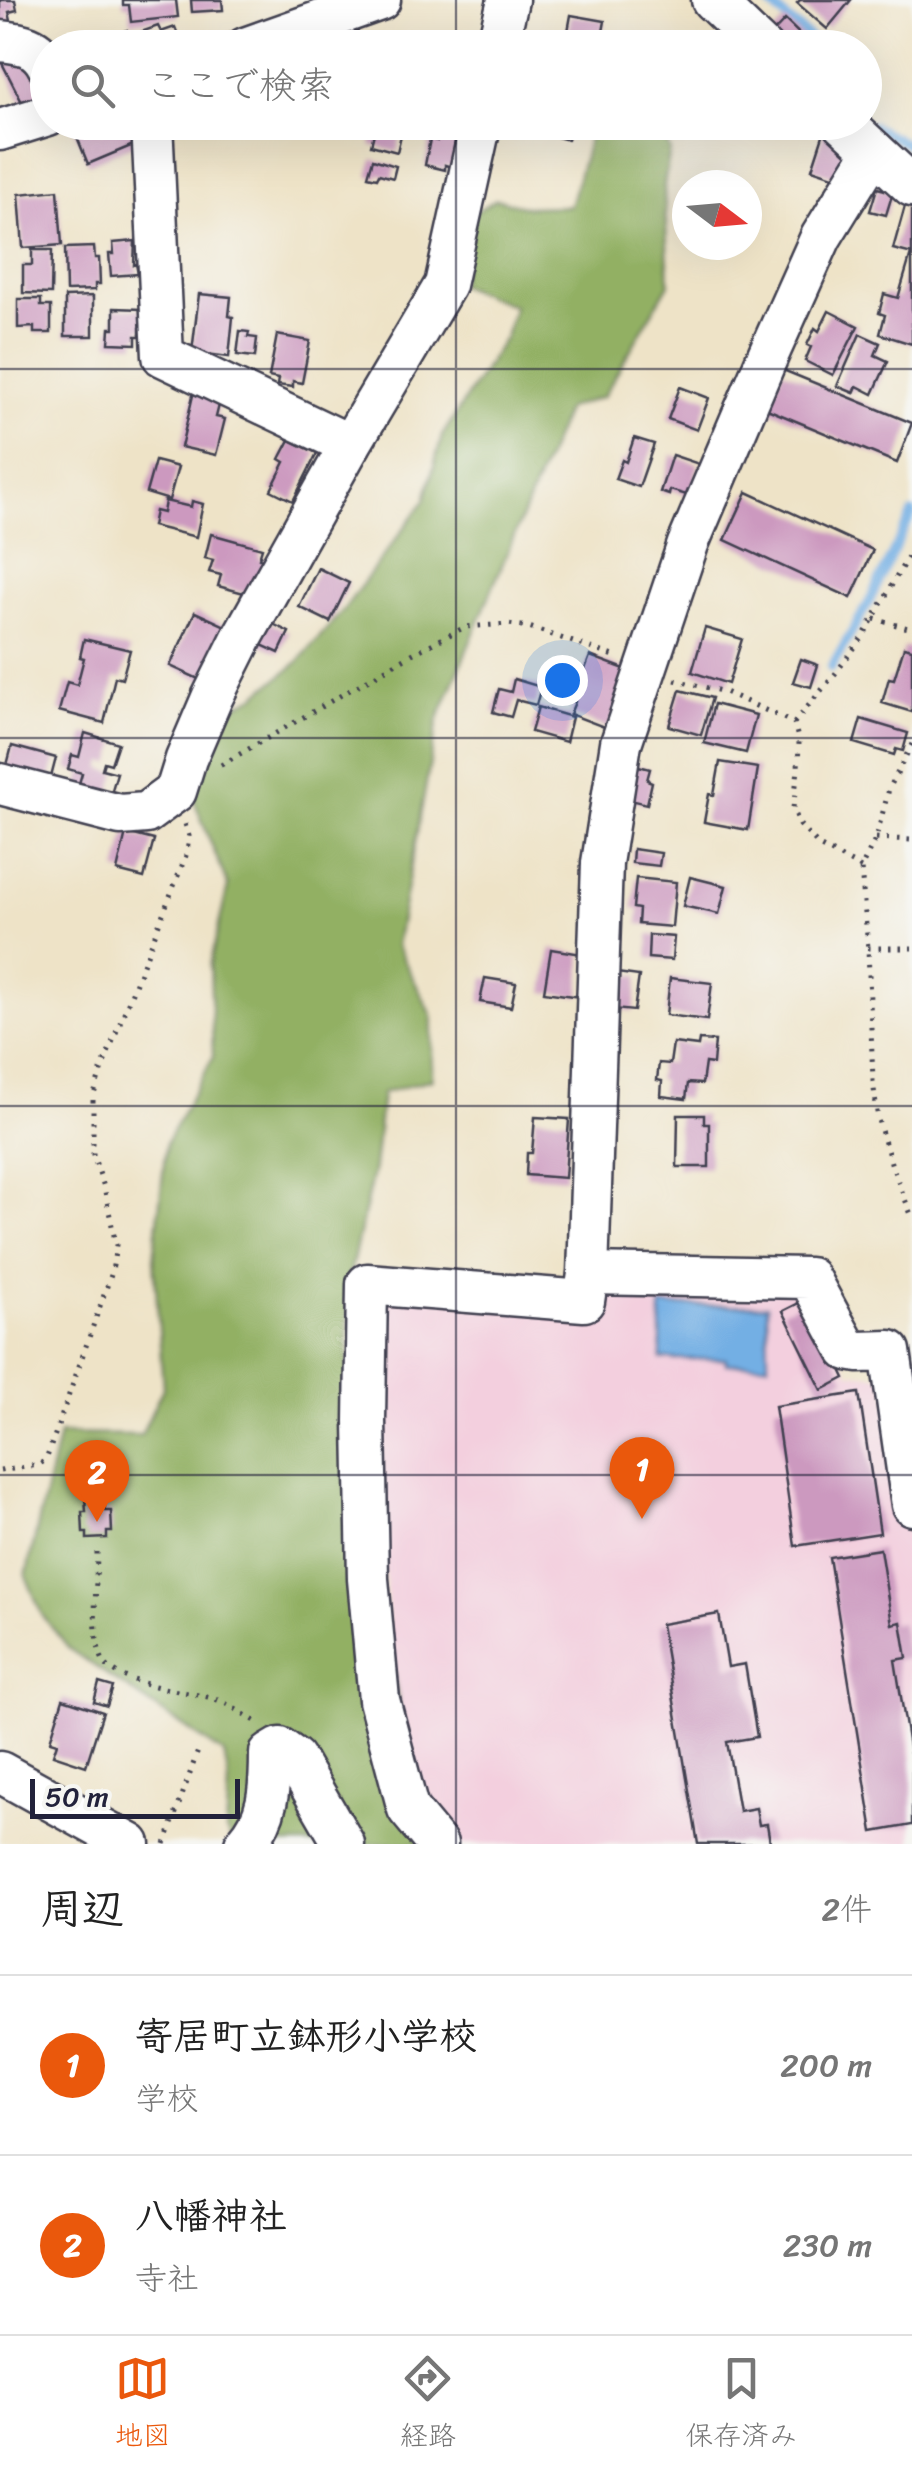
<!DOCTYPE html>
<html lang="ja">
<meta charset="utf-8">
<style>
body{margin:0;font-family:Sriracha,"Klee One",sans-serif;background:#f6f6f6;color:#222}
.compass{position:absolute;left:672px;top:170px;width:90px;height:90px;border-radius:50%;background:#fff;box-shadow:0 10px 40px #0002;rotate:106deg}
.scale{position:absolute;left:30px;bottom:25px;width:210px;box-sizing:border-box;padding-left:10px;border:5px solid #22223b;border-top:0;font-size:28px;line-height:35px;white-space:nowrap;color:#22223b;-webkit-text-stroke:8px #f6f6f2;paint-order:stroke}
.you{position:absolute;left:562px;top:680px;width:35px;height:35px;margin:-25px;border:8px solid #fff;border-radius:50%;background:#1a73e8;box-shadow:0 0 0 15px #1a73e833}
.badge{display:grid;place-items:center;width:65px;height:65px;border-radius:50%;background:#ea580c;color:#fff;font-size:32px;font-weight:700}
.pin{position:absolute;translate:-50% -82px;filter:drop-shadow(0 2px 5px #0008)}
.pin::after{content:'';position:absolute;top:52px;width:35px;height:30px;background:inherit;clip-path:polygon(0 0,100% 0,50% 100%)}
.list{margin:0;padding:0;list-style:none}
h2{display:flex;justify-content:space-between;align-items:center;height:130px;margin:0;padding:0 40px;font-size:42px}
h2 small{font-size:32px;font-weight:400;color:#767676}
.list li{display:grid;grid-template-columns:65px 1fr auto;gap:30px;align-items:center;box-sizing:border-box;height:180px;padding:0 40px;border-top:2px solid #e0e0e0}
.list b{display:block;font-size:38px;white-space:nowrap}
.list p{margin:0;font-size:32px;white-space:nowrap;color:#767676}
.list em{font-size:32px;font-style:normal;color:#767676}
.icon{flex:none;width:55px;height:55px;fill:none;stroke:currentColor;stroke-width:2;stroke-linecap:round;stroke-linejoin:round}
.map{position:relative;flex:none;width:912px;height:1844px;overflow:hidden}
.search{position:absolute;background:#fff;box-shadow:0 10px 40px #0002;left:30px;right:30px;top:30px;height:110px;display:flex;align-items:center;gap:25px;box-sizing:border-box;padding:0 35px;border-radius:55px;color:#767676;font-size:38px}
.sheet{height:490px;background:#fff}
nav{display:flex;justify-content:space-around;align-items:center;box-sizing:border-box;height:140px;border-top:2px solid #e0e0e0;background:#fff;font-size:28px;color:#767676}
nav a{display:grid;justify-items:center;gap:5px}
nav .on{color:#ea580c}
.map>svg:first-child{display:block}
.built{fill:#f3cfde}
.forest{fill:#92b063;stroke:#5a694f;stroke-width:2.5}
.water{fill:#73afe4;stroke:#4a6890;stroke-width:2.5}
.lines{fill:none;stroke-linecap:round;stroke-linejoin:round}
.stream{stroke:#73afe4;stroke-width:9}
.building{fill:#cc99bf}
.minor-casing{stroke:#413f50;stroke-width:45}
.path{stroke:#413f50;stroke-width:5;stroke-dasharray:2.5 8;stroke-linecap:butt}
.minor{stroke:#fff;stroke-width:40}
.grid{fill:none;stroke:#22223b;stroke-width:2.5;stroke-opacity:0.55}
</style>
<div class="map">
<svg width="912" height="1844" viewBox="0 0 912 1844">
<rect width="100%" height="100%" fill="#f6f6f2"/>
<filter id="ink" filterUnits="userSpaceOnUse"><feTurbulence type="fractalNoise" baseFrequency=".01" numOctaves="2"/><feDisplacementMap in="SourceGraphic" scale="20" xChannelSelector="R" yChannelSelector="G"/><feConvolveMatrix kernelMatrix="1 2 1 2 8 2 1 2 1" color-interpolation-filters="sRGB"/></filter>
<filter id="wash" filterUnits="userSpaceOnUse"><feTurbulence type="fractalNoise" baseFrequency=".0048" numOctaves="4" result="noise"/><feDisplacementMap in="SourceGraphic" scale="40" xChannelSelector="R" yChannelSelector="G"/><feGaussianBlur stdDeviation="2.25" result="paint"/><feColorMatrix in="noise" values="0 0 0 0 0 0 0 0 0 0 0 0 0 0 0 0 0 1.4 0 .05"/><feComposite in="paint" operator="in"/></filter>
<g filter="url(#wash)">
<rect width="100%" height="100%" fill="#eee3c7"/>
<path class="built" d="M597,1281l207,9 46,83 33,3 29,188v278l-5,2h-457l-10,-8 -43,-111 -20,-251 10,-177z"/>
<path class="forest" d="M593,123h66l11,28 -6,34 5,99 -66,113 -36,11 -129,312 -42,225 36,70v64l-50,14 -8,75 -26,115v157l78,404h-193l-7,-13 3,-50 -5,-27 -155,-105 -27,-34 -16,-39 33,-142 82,1 22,-47 -9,-129 12,-116 47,-86 -3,-93 18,-78 -33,-83 -2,-27 30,-64 32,-16 41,-32 48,-55 81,-109 17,-64 63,-99 9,-31 -55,-21 14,-72 23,-14 31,8 43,-1z"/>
<path class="water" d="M767,1305l1,59h-42v-5h-65v-53z"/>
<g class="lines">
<g class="stream">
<path d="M765,0l57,48"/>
<path d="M871,125l41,22"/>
<path d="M831,668l38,-66 43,-89"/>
</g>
</g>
<g id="blocks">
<g class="building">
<path d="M0,0h15l2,10 -8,2 3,13 -12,3z"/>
<path d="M123,0h53l2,17 -47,5 -2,-17h-6z"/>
<path d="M191,0h31l1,10 -31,2z"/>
<path d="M800,0h51l-24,29 -30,-26z"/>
<path d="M571,15l34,6 -5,27h-35z"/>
<path d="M785,20l29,28h-40l-8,-8z"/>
<path d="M354,21l7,23 -11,4h-32l-4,-14z"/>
<path d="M158,26l3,6 14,-5 8,21h-36l-6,-16z"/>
<path d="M127,30l5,18h-29l-2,-10z"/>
<path d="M10,59l3,6 9,-6 9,5 16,30 -23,12 -22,-43z"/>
<path d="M82,122h15l4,10 23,-10h5l9,21 -50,21 -15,-37z"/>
<path d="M377,122h27l-7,30 -26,-7z"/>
<path d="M441,122h24l-10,46 -10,-3v5l-20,-5 5,-26 7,2z"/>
<path d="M538,122h35l-5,18 -32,-9z"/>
<path d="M824,132l21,7 4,14 -4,27 -33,-11z"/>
<path d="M373,159l23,7 -3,12 -14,-4 -2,4 -9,-2z"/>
<path d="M877,188l16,4 -7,23 -16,-4z"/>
<path d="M58,190l4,55 -39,3 -4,-54z"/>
<path d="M905,206l7,2v46l-19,-5z"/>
<path d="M135,241l-1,24 2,-1 2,10 -27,2 -2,-22h5l-1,-11z"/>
<path d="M94,247l1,11h4l1,26h-5v6l-29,1 -1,-43z"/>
<path d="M32,250h20l-1,44 -28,-1v-28h9z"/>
<path d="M911,254h1v90l-32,-10 5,-19 -6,-2 5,-19 14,4z"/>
<path d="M199,294l32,3 -2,19 4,1 -4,40 -37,-5z"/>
<path d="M93,296v40h-28v-39z"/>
<path d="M18,299h23v7h10v27h-17v-6l-16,1z"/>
<path d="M114,308l28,1 6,19h-8v8h-4v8l-27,-1 1,-15h4z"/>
<path d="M829,311l29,15 -25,49 -28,-14 6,-14 -4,-2 8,-17 4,3z"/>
<path d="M240,331l9,1 -1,5 9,1 -2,19 -18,-2z"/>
<path d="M860,334l20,9 -5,12 13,6 -15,33 -16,-8 -3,7 -17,-7z"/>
<path d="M277,335l33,6 -8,42 -9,-2v6l-16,-2 1,-6 -9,-2z"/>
<path d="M783,370l129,53 -15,40 -130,-54z"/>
<path d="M680,387l29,11 -12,32 -29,-11z"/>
<path d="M194,391l27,6 -5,20 9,2 -9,36 -35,-8z"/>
<path d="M634,438l20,6 -15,43 -24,-8 7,-19 4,2z"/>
<path d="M290,440l27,13 -24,48 -22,-11 14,-28 -5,-3z"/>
<path d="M672,455l27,9 -3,10 1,24 -27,-8 -1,5 -9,-3z"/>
<path d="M155,461l23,6 -9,33 -23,-7z"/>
<path d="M747,492l126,58 -22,48 -126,-58z"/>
<path d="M165,501l26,6 1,-6 11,3 -7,33 -44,-11 3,-15 8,2z"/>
<path d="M211,534l51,14 -3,10 6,2 -10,36 -37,-10 3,-11 -12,-3 4,-12 -8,-2z"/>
<path d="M318,568l31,15 -19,39 -31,-15z"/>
<path d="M195,612l35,16 -25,54 -35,-16z"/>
<path d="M267,621l22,11 -10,21 -22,-10z"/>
<path d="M705,628l37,11 -14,45 -36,-12z"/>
<path d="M84,639l46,11 -8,29 -7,-2 -11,46 -45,-12 8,-29 10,3 7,-27 -4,-1z"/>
<path d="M904,647l8,2v63l-30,-9 7,-25 5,1z"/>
<path d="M590,656l40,15 -21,58 -39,-15 5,-12 -7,-3 6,-16 5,2z"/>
<path d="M801,659l17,6 -7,22 -18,-5z"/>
<path d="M514,679l27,8 -5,18 -20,-5 -5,17 -18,-5 6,-23 12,3z"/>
<path d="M680,690l32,8 -11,37 -32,-9z"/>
<path d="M714,704l42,11 -10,38 -42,-10z"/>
<path d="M538,707l34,10 -6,25 -35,-10z"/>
<path d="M861,719l47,14 -5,18 -7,-2 -2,6 -40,-12z"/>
<path d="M85,733l33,10 -7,21 -7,-2 -2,7 15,4 -8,27 -32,-9 5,-18 -14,-4 4,-14 7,2z"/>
<path d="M12,746l44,12 -6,23 -44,-12z"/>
<path d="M720,762l38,6 -10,62 -44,-8 5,-28 5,1z"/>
<path d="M631,764l19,5 -3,11 5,2 -5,22 -21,-5z"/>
<path d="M126,833l28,7 -10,38 -27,-7z"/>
<path d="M633,849l28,4 -2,13 -27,-3z"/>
<path d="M690,877l36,9 -7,28 -36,-8z"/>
<path d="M636,878l40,4 -4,45 -34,-3 1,-15 -6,-1z"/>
<path d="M649,935l25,2 -2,23 -24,-2z"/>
<path d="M551,949l31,5 -2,43 -36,-5z"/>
<path d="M617,973l22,3 -5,35 -21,-2z"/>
<path d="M485,978l31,5 -5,24 -31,-5z"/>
<path d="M670,978l42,5 -5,37 -41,-5z"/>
<path d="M699,1040l16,1 -2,23 -8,-1 -3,21 -14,-1 -2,16 -25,-3 1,-15 -5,-1 2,-17 11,1 3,-21 25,3z"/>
<path d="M678,1115h26v9h5v43h-32z"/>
<path d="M535,1117l34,2 -4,59 -39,-3 1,-22h5z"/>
<path d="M807,1299l38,79 -23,12 -39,-79z"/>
<path d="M859,1393l21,140 -85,13 -20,-140z"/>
<path d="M104,1497l1,14h6l1,21h-5v6l-20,1v-6h-4l-1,-21h4l-1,-14z"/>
<path d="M880,1549l12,75 9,-2 6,36 -12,2 17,105v60l-39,7 -44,-275z"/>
<path d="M719,1614l9,53 17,-3 12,73 -30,5 12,69 17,-3 3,17 8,-1 3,18 -14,2h-58l-37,-220z"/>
<path d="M99,1683l14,4 -6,19 -13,-4z"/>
<path d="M63,1699l40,13 -17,54 -33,-11 4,-12 -7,-2z"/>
</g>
</g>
</g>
<g filter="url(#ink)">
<use href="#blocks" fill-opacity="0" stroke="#413f50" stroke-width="2.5"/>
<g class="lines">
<defs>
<g id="minor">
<path d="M712,0l50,48"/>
<path d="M0,41c21,2 38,4 48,25"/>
<path d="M245,48l135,-48"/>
<path d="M497,48l11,-48"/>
<path d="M152,122l11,234 187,89"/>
<path d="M843,122l69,64"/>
<path d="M0,130l48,-15"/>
<path d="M0,784l120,31 26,-2 30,-22 10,-32 26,-61 31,-62 107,-191 95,-160 36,-163"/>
<path d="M588,1274l221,4 39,72 11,2 31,-1 22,154"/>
<path d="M0,1772l130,72"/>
<path d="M245,1844c24,-26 25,-57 25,-90l10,-6 14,10 50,86"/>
<path d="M437,1844l-29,-35 -29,-109 -11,-121 -3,-158 2,-137 217,17 4,-27 14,-411 19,-120 67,-199 81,-191 52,-116 53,-86"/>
</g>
</defs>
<use href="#minor" class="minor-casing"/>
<g class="path">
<path d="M874,619l38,10"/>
<path d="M675,680l50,12 69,31 5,19 -1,28 -5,38 7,17 19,21 42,22"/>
<path d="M794,723l41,-49 29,-39 48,-86"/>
<path d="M912,744l-23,45 -13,49 -15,30 7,80 5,133 5,39 14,46 20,51"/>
<path d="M221,765l191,-111 53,-27 43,-3 21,3 85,29"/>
<path d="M876,838l36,2"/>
<path d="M868,948h44"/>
<path d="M0,1471l38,-6 8,-5 66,-188 4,-27 -12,-58 -11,-32v-57l8,-27 86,-218 2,-17 -4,-12"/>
<path d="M97,1552c0,26 -7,88 7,110 15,23 85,29 111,37 14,5 28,15 42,23"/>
<path d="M165,1844l35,-99"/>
</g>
<use href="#minor" class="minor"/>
</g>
</g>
<path class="grid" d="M456,0v48M456,122v1722M0,369h912M0,738h912M0,1106h912M0,1475h912"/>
</svg>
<svg class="compass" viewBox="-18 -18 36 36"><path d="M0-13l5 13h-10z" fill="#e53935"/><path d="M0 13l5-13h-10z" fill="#767676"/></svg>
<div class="scale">50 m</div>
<div class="you"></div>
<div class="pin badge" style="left:642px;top:1519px">1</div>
<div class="pin badge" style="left:97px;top:1522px">2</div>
<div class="search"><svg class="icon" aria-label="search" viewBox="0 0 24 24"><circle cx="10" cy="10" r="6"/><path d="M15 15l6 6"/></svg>ここで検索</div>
</div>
<section class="sheet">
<h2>周辺<small>2件</small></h2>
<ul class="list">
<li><span class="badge">1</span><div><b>寄居町立鉢形小学校</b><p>学校</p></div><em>200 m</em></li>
<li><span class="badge">2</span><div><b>八幡神社</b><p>寺社</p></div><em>230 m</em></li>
</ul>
</section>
<nav>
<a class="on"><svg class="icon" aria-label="map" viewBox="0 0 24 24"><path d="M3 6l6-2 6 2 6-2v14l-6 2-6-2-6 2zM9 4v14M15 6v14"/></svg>地図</a>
<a><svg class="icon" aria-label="directions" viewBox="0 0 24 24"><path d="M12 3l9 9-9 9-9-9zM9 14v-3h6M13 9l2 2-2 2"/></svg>経路</a>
<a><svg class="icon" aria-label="saved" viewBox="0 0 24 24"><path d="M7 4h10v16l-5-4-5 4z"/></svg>保存済み</a>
</nav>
